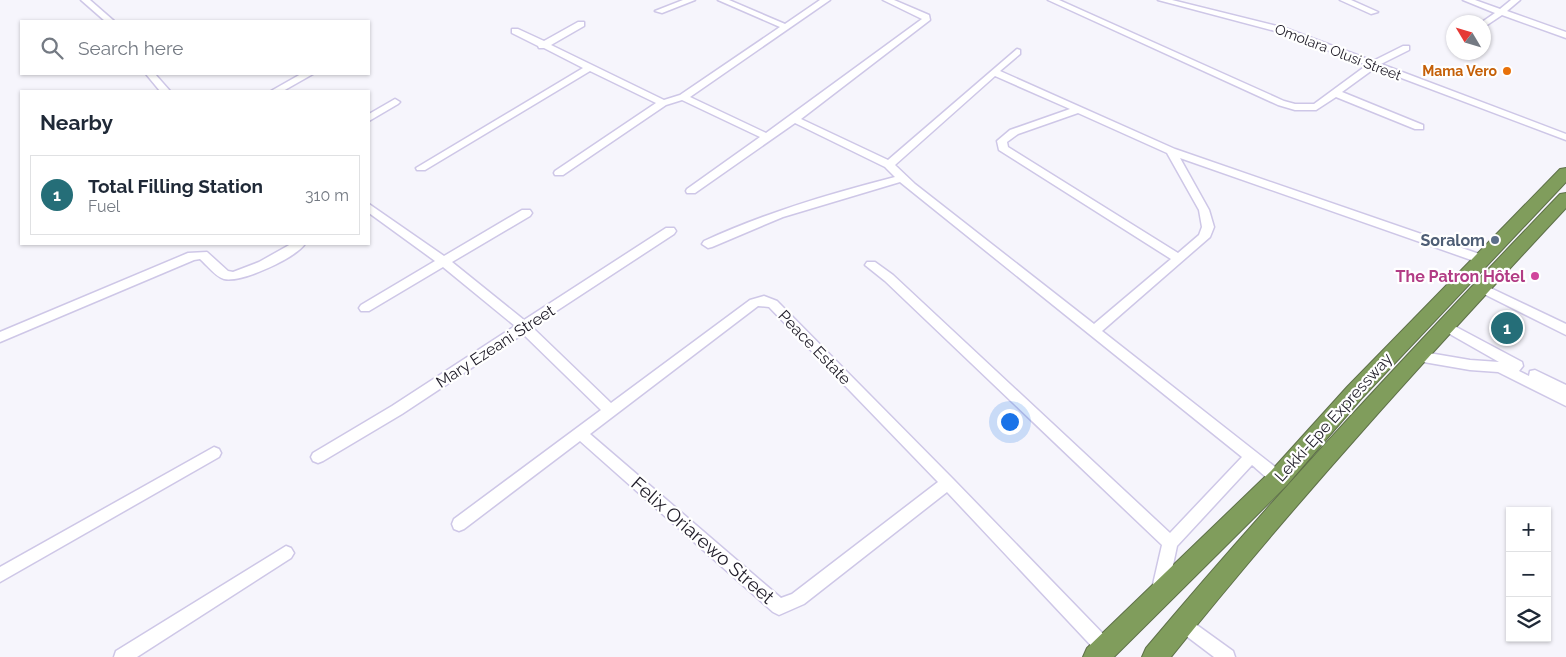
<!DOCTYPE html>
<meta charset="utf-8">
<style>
body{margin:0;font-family:Raleway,sans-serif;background:#f2f2f3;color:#1f2937}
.controls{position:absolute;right:15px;bottom:15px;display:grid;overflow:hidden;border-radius:0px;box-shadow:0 1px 4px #0004}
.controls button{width:45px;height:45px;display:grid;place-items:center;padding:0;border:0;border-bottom:1px solid #e0e1e3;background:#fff;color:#1f2937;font:25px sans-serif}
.compass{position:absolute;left:1446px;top:15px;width:45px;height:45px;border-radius:50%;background:#fff;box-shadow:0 1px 4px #0004;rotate:308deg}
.you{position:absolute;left:1009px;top:421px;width:18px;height:18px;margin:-12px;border:4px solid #fff;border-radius:50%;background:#1a73e8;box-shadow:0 0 0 8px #1a73e833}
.badge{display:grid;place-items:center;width:32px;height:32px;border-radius:50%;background:#256e78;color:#fff;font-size:16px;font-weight:700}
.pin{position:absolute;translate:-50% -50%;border:2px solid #fff;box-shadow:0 1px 5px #0006}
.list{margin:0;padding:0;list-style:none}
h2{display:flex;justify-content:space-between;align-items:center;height:65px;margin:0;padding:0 20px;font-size:21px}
h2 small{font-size:16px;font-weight:400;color:#747a83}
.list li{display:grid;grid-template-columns:32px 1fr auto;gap:15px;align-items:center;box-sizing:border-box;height:80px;margin:0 10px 10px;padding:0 10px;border:1px solid #e0e1e3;border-radius:0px}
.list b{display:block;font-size:19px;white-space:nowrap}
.list p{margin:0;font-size:16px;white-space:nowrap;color:#747a83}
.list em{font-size:16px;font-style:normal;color:#747a83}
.icon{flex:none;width:28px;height:28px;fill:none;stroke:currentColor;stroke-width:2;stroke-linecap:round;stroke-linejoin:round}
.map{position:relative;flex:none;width:1566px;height:657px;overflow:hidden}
.search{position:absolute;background:#fff;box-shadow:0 1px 4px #0004;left:20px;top:20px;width:350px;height:55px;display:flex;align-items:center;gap:12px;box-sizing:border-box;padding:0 18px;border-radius:0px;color:#747a83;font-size:19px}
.panel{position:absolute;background:#fff;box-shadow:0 1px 4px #0004;left:20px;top:90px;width:350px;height:155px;border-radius:0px}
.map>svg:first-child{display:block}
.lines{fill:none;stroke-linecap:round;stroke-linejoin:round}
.minor-casing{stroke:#cec7e7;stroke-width:3}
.highway-casing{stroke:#5e7049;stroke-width:2}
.minor{fill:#fff;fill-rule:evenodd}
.highway{fill:#809d5c;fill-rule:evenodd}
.food-dot{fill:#e8710a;stroke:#fff;stroke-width:2}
.service-dot{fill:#5c6f8a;stroke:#fff;stroke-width:2}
.hotel-dot{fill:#d1479c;stroke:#fff;stroke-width:2}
.labels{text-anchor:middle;stroke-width:4.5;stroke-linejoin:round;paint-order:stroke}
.far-street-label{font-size:14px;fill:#1e1b27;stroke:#fff}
.far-food-label{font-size:14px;font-weight:bold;fill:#c56008;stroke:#fff;text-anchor:end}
.service-label{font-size:16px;font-weight:bold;fill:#4e5e75;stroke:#fff;text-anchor:end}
.hotel-label{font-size:16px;font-weight:bold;fill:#b23c85;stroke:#fff;text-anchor:end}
.street-label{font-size:16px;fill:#1e1b27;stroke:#fff}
.near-street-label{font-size:19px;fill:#1e1b27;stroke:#fff}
</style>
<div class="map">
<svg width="1566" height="657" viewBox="0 0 1566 657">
<rect width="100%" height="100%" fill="#f6f5fc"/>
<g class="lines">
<defs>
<g id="minor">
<path d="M81,0h9l24,21h-9z"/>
<path d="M683,0h12l-33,13 -7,-2z"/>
<path d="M718,0h11l56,24 35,-24h10l-140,97 76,36 156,-114 -39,-19h11l35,15 1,5 -129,99 87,41 129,-111 3,1v4l-20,17 175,78 310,107 2,3 -6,4 -4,-1 -297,-104 29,52 5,17 -4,10 -108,94 182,143 2,4 -2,4c-11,5 -23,-10 -32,-17l-75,81 -10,47 -2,5 -6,3 -6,-3 -2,-5 11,-48 -277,-264 -20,-16 2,-3h8l18,13 277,258 72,-76 -342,-275 -117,35 -71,30 -4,1 -6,-4 2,-3c61,-28 125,-47 191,-64l-10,-10 -90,-44 -100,70h-8l-1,-2 1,-2 73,-52 -78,-37 -16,5 -103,70h-8l-1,-2 1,-2 101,-68 -66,-32 -165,99h-8l-1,-2 167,-100 -39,-20h-5l-1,-2 -26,-13v-4h6l26,12 34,-19h6v4l-33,19 113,55 16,-5 100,-68zM995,76l75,33 -60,21 -13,11 2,9 172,109 -77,65 -179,-140 -20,-19zM1078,113l89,40 32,57 3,17 -3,8 -21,18 -170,-106 -1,-5 11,-8z"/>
<path d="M1048,0h11l225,101 11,3h19l53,-39 -88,-33 -121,-32h14l113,28 88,33 30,-15h6v4l-28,14 185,70v6l-191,-72 -33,24 81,33v4h-8l-79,-32 -20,13h-21l-17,-5z"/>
<path d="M1340,0h11l27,12 -7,2z"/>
<path d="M1463,0h12l25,9 11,-9h9l-13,11 59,21v6l-64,-23 -18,12v-5h-2l13,-9z"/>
<path d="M146,74h9l15,17h-10z"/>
<path d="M301,74h12l-30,17h-12z"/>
<path d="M395,99l5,3 -2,2 -29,17v-7z"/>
<path d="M369,204l75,52 78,-46h8l2,3 -2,3 -78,46 72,58 142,-92h8l2,3 -2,3 -142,93 79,76 139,-103 14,-4 13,5 176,178 158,163 2,6 -2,6 -6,2 -6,-2 -152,-162 -143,112 -25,11 -6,-3 -193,-171 -116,88 -5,2 -5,-2 -2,-5 2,-5 147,-109 -78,-76 -121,80 -79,47 -5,2 -5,-2 -2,-4 2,-4 79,-47 123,-80 -72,-59 -74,44h-8l-2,-3 2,-3 74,-44 -66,-48zM758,306l11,1 169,175 -146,112 -11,4 -191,-164z"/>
<path d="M291,244h14c-10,14 -63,39 -81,35 -8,-2 -17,-14 -24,-20l-6,1 -194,82v-10l188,-79 19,-1 21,19 5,1 26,-10z"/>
<path d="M1480,283l86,41v11l-90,-45 -2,-3z"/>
<path d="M1445,321l77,41 1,4 -4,5 10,5 1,-5 5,-1 31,15v21l-68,-34 -28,-2 -58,-10 -1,-4 1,-4 5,-1 53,9 29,2 -58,-33 -2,-3 2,-3z"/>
<path d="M214,447l5,2 2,4 -2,4 -219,125v-15z"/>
<path d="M286,546l5,2 3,5 -3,5 -154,99h-23l2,-6z"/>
<path d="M1183,615l50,36 2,6h-21l-37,-28 -2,-6 2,-6z"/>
</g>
<g id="highway">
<path d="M1566,168v14l-205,217 -74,86 -173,172h-31l4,-9 184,-177 76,-84 213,-218z"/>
<path d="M1566,193v15c-136,146 -270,293 -395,449h-29l4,-9c132,-157 272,-306 414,-454z"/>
</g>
</defs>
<use href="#minor" class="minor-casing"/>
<use href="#highway" class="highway-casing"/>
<use href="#minor" class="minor"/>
<use href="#highway" class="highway"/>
</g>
<circle class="food-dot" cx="1507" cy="71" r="5"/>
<circle class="service-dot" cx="1495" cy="240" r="5"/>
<circle class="hotel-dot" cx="1535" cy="276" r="5"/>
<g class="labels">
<g class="far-street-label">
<text transform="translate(1338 52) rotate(21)" y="5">Omolara Olusi Street</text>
</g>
<g class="far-food-label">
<text x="1497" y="76">Mama Vero</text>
</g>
<g class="service-label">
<text x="1485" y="246">Soralom</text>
</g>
<g class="hotel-label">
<text x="1525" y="282">The Patron Hôtel</text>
</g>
<g class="street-label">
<text transform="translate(495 346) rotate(-33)" y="6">Mary Ezeani Street</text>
<text transform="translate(815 347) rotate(46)" y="6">Peace Estate</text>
<text transform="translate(1333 417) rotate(-48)" y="6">Lekki-Epe Expressway</text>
</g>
<g class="near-street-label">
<text transform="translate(703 540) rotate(41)" y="7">Felix Oriarewo Street</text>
</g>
</g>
</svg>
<div class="controls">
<button>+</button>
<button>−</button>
<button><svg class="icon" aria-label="layers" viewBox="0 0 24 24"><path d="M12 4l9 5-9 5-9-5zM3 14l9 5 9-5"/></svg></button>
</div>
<svg class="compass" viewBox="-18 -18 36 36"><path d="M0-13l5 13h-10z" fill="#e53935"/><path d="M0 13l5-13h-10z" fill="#747a83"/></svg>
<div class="you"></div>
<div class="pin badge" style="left:1507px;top:328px">1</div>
<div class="search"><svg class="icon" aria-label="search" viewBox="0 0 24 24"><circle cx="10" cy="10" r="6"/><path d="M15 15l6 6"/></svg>Search here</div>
<section class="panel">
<h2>Nearby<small></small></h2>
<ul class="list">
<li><span class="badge">1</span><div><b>Total Filling Station</b><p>Fuel</p></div><em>310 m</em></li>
</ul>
</section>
</div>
